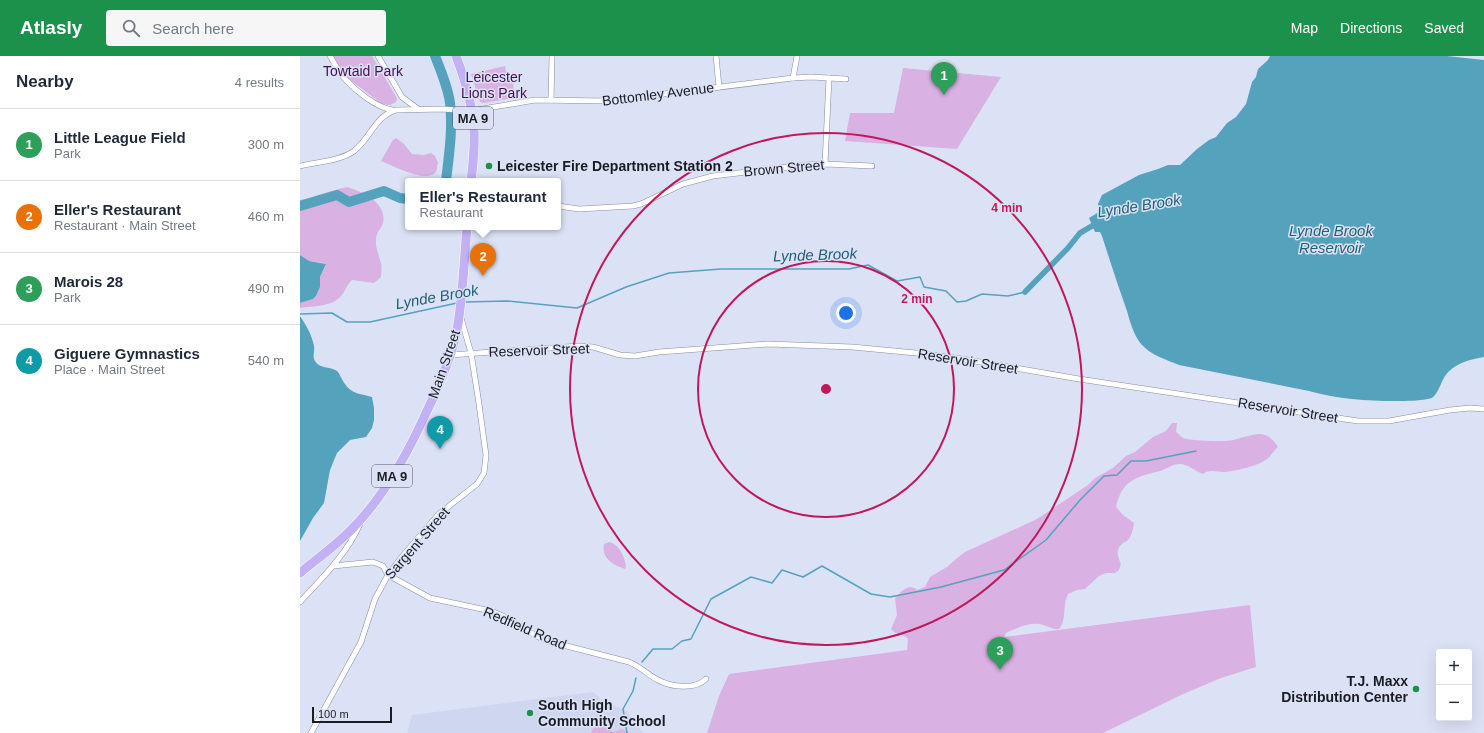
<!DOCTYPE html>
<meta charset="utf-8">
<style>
body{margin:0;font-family:Arial,sans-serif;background:#f6f6f7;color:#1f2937}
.controls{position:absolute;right:12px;bottom:12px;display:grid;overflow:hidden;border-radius:4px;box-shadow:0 4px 16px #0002}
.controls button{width:36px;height:36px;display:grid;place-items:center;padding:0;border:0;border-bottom:1px solid #e0e1e3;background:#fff;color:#1f2937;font:20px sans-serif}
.scale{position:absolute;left:12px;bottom:10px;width:80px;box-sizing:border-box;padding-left:4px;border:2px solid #1a1c23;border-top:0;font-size:11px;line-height:14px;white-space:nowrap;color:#1a1c23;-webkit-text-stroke:3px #dce2f5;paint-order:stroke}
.you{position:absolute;left:546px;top:257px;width:14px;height:14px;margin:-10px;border:3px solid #fff;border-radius:50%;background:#1a73e8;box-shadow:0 0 0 6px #1a73e833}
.badge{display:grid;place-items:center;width:26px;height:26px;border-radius:50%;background:#1b914c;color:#fff;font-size:13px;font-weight:700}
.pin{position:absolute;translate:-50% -33px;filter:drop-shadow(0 1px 2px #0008)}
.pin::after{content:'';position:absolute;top:21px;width:14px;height:12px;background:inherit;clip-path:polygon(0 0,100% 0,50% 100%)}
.popup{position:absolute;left:105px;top:122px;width:156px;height:52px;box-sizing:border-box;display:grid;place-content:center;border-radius:4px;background:#fff;filter:drop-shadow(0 1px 3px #0005);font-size:13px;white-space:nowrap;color:#747a83}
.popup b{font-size:15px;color:#1f2937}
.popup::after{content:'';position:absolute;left:50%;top:100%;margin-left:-8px;border:8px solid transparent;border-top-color:#fff}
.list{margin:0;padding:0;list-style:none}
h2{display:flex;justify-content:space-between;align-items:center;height:52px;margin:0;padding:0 16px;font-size:17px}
h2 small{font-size:13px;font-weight:400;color:#747a83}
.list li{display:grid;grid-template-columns:26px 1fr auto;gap:12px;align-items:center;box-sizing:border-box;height:72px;padding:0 16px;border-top:1px solid #e0e1e3}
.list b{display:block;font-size:15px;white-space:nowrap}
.list p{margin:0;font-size:13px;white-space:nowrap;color:#747a83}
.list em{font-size:13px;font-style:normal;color:#747a83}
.icon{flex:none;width:22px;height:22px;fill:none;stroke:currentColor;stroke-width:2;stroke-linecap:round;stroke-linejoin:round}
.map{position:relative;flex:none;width:1184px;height:677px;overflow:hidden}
header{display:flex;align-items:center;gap:24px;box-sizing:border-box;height:56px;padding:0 20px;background:#1b914c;color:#fff}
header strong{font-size:19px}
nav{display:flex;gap:22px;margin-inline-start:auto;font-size:14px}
.search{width:280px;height:36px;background:#f6f6f7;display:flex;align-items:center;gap:10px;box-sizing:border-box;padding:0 14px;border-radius:4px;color:#747a83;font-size:15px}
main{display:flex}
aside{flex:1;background:#fff}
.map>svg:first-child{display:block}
.built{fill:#ced6f0}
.green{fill:#d9b1e3}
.water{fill:#55a2bd}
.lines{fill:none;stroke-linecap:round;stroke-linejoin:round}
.stream{stroke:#55a2bd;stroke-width:1.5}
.canal{stroke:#55a2bd;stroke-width:5.5}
.river{stroke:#55a2bd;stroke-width:10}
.street-casing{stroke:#878d9e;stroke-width:6}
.highway-casing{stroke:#fff;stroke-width:10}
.street{stroke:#fff;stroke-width:5}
.highway{stroke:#c2b1f5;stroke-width:9}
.ring{fill:none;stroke:#c2185b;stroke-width:2}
.poi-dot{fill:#1b914c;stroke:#dce2f5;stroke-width:1.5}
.labels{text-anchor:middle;stroke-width:3;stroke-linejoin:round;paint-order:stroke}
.shield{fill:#dce2f5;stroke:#545762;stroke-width:1}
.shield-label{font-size:13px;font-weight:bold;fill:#1a1c23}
.park-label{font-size:14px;fill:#44104f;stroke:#dce2f5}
.street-label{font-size:14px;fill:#1a1c23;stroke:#dce2f5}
.poi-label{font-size:14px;font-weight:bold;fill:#1a1c23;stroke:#dce2f5;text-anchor:start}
.water-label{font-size:15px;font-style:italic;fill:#225f73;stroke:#dce2f5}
.centre{fill:#c2185b;stroke:#dce2f5;stroke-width:2}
.ring-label{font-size:12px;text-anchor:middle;font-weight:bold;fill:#c2185b;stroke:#dce2f5;stroke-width:3;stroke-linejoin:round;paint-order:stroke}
</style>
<header>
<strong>Atlasly</strong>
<div class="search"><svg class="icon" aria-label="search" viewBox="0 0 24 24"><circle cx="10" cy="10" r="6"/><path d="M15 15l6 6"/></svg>Search here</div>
<nav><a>Map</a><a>Directions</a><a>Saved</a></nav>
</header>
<main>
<aside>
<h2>Nearby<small>4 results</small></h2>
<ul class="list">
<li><span class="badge" style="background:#2e9e5b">1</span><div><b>Little League Field</b><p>Park</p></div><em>300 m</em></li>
<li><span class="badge" style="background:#e8710a">2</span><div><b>Eller's Restaurant</b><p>Restaurant · Main Street</p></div><em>460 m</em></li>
<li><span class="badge" style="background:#2e9e5b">3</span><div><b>Marois 28</b><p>Park</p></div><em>490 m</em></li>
<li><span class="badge" style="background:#0f9aa8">4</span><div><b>Giguere Gymnastics</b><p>Place · Main Street</p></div><em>540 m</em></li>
</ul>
</aside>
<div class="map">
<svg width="1184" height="677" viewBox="0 0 1184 677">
<rect width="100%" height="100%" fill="#dce2f5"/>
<path class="built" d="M293,636l12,10 22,9 16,22h-236l5,-18z"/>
<g class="green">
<path d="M33,0h39l25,42 -1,4 -6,3 -8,-1 -37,-28 -10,-14z"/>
<path d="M205,10l2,11 5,-1 3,22 -32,5 -3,-1 -9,-28z"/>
<path d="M603,12l98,9 -44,72 -112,-8 5,-28h44z"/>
<path d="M96,82l8,6 8,10 12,1 7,-2 4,3 3,7c-1,2 -1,7 -2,9 -9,12 -45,-7 -55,-11l12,-21z"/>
<path d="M47,131c17,5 40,16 36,36 -2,7 -7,8 -7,17 -1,8 4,17 5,24 1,4 0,9 0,13l-7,6 -22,-3c-6,5 -6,11 -11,16 -9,11 -28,10 -41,12v-5l13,-4 3,-3 4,-9v-10l6,-12 -2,-2 -15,-2 -9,-6v-55c16,-3 31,-10 47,-13z"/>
<path d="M872,367h5l-1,9c2,1 5,5 7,6 8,3 41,4 50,2 20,-4 32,-14 45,7 -4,3 -7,9 -11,12 -9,7 -31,12 -43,13 -7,0 -15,-3 -21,2 -8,-3 -15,-10 -23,-10 -8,0 -13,5 -20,7 -24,6 -38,9 -44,36l7,8 11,8c-1,6 -2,13 -7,18 -1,1 -4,1 -5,3 -7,6 -4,13 -1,20l-2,6 -4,3h-9l-7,3 -14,13 -8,1 -9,4c-1,3 -3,7 -3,10 -1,8 0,18 -6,25 -6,1 -13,-4 -19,-5 -12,-1 -24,4 -34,9l-2,4 246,-32 6,62 -35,11 -40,17 -78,38h-396l12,-37 10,-22 178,-24 1,-11c-5,-6 -11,-3 -17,-10l6,-14 -2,-16c5,-7 14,-17 22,-9l8,-3 5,-10 17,-10 9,-8 9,-7 72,-33 51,-34 7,-7 18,-10 13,-12 9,-4 18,-15 13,-6z"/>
<path d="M310,486c10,4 14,14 16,24l-1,3c-12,-4 -24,-11 -21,-25z"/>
<path d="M302,669l11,7 9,-3 7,4h-38c2,-6 5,-7 11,-8z"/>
</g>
<g class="water">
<path d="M970,0h177l37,4v297c-14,2 -31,7 -39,19 -5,8 -6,16 -13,22 -11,3 -25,3 -37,3 -29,0 -57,-2 -86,-10l-130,-26c-12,-5 -28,-10 -37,-20 -8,-9 -12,-23 -15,-34 -9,-25 -17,-50 -25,-75l-2,-4h-5l-6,-14 10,-6 -1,-8 4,-9 37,-20 19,-6 10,-4h12l17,-16 12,-9 7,-3 11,-14 9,-6 10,-13 6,-22 4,-5 2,-8 10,-9z"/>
<path d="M0,199l9,6 17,3 -6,13v10l-4,9 -3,3 -13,4z"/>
<path d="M0,260c6,9 12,19 14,30 1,6 -2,10 1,15 4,8 15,5 22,10 3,3 5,9 8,13 6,10 17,10 27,13l2,11v12l-2,8 -6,9 -16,3 -13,13 -7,17 -6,33 -11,15 -13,23z"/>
</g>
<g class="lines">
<g class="stream">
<path d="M165,246l42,-1 70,7 49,-21 43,-14 52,-4h128l19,-4 29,16 23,-4 4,10 22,4 11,11 9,-1 16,-7 26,2 17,-4"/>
<path d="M0,258l32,-1 15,9h23l87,-19"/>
<path d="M342,606l11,-13h19l10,-8 9,-2 20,-40 40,-22 21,6 10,-13 21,7 19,-11 49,28 19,3 51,-10 63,-17 42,-30 34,-40 24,-24 13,-1 14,-14h15l50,-10"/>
<path d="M327,677l-4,-24 10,-18 3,-13"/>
</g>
<path class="canal" d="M725,236l43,-44 12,-15 12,-7"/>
<g class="river">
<path d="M135,0c6,15 13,31 15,47 3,26 -1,52 -4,78"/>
<path d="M0,150l37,-11 12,7 35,-11 16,7 8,1"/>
</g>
<defs>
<g id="street">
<path d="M30,0c5,8 9,17 16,24 11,12 31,28 47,30"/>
<path d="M78,0l24,41 16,12"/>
<path d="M416,0l3,31"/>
<path d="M493,22l4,-22"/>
<path d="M251,44l1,-44"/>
<path d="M525,108l4,-86"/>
<path d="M0,110c17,-4 40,-5 54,-15 16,-12 21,-35 42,-41l47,-1 28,2 64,-11 73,1 185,-23 18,-1 35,2"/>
<path d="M258,150l21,3 54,-3 8,-2 42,-20 30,-8 92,-11 20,-1 47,2"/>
<path d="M150,299l129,-9 14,1 27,8 15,1 24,-4 109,-8 84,3 64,6 47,6 116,20 279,42h31l61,-11 20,-2 14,1"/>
<path d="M33,510l40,-4 10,4 5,9 42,23 61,13 12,5 35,21 13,5 78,20c12,5 19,13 29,18 13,7 37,10 48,-1"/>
<path d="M0,546c22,-24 47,-48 60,-78"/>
<path d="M11,677l50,-91 14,-43 13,-24 13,-17 38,-44 38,-30 7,-11 2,-18 -8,-58 -7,-44 -10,-35"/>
</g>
<g id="highway">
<path d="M156,0c9,24 17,50 18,75 1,17 -1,34 -3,50"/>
<path d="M0,517c17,-14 35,-27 51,-43 33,-33 56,-75 75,-117 13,-27 25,-54 31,-83 6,-34 7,-69 10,-103"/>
</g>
</defs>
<use href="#street" class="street-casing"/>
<use href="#highway" class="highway-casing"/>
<use href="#street" class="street"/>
<use href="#highway" class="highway"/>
</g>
<g class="ring">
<circle cx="526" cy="333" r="128"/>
<circle cx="526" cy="333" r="256"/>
</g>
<g class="poi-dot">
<circle cx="189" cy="110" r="4"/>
<circle cx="1116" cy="633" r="4"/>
<circle cx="230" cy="657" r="4"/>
</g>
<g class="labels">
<g class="shield">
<rect x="153" y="51" width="40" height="22" rx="3"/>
<rect x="72" y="409" width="40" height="22" rx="3"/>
</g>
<g class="shield-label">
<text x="173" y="67">MA 9</text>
<text x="92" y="425">MA 9</text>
</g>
<g class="park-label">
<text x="63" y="20">Towtaid Park</text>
<text x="194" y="26">Leicester<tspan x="194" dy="16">Lions Park</tspan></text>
</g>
<g class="street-label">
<text transform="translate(358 38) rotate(-7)" y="5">Bottomley Avenue</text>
<text transform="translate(484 112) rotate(-5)" y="5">Brown Street</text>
<text transform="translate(239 294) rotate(-2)" y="5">Reservoir Street</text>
<text transform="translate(668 305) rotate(9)" y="5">Reservoir Street</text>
<text transform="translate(144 308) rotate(-71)" y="5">Main Street</text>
<text transform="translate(988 354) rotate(9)" y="5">Reservoir Street</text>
<text transform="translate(117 487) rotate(-49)" y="5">Sargent Street</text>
<text transform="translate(225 572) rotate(23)" y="5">Redfield Road</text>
</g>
<g class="poi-label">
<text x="197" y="115">Leicester Fire Department Station 2</text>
<text x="1108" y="630" text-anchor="end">T.J. Maxx<tspan x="1108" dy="16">Distribution Center</tspan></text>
<text x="238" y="654">South High<tspan x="238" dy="16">Community School</tspan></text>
</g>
<g class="water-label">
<text transform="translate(839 150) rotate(-9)" y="5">Lynde Brook</text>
<text x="1031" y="180">Lynde Brook<tspan x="1031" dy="17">Reservoir</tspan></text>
<text transform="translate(515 199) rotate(-2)" y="5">Lynde Brook</text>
<text transform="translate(137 241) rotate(-10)" y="5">Lynde Brook</text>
</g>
</g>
<circle cx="526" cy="333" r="6" class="centre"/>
<g class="ring-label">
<text x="707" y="156">4 min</text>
<text x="617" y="247">2 min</text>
</g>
</svg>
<div class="controls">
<button>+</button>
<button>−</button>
</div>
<div class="scale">100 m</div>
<div class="you"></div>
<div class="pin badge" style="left:644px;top:39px;background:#2e9e5b">1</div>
<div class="pin badge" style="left:183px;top:220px;background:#e8710a">2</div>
<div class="popup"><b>Eller's Restaurant</b>Restaurant</div>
<div class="pin badge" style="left:700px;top:614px;background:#2e9e5b">3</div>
<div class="pin badge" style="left:140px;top:393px;background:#0f9aa8">4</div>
</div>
</main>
